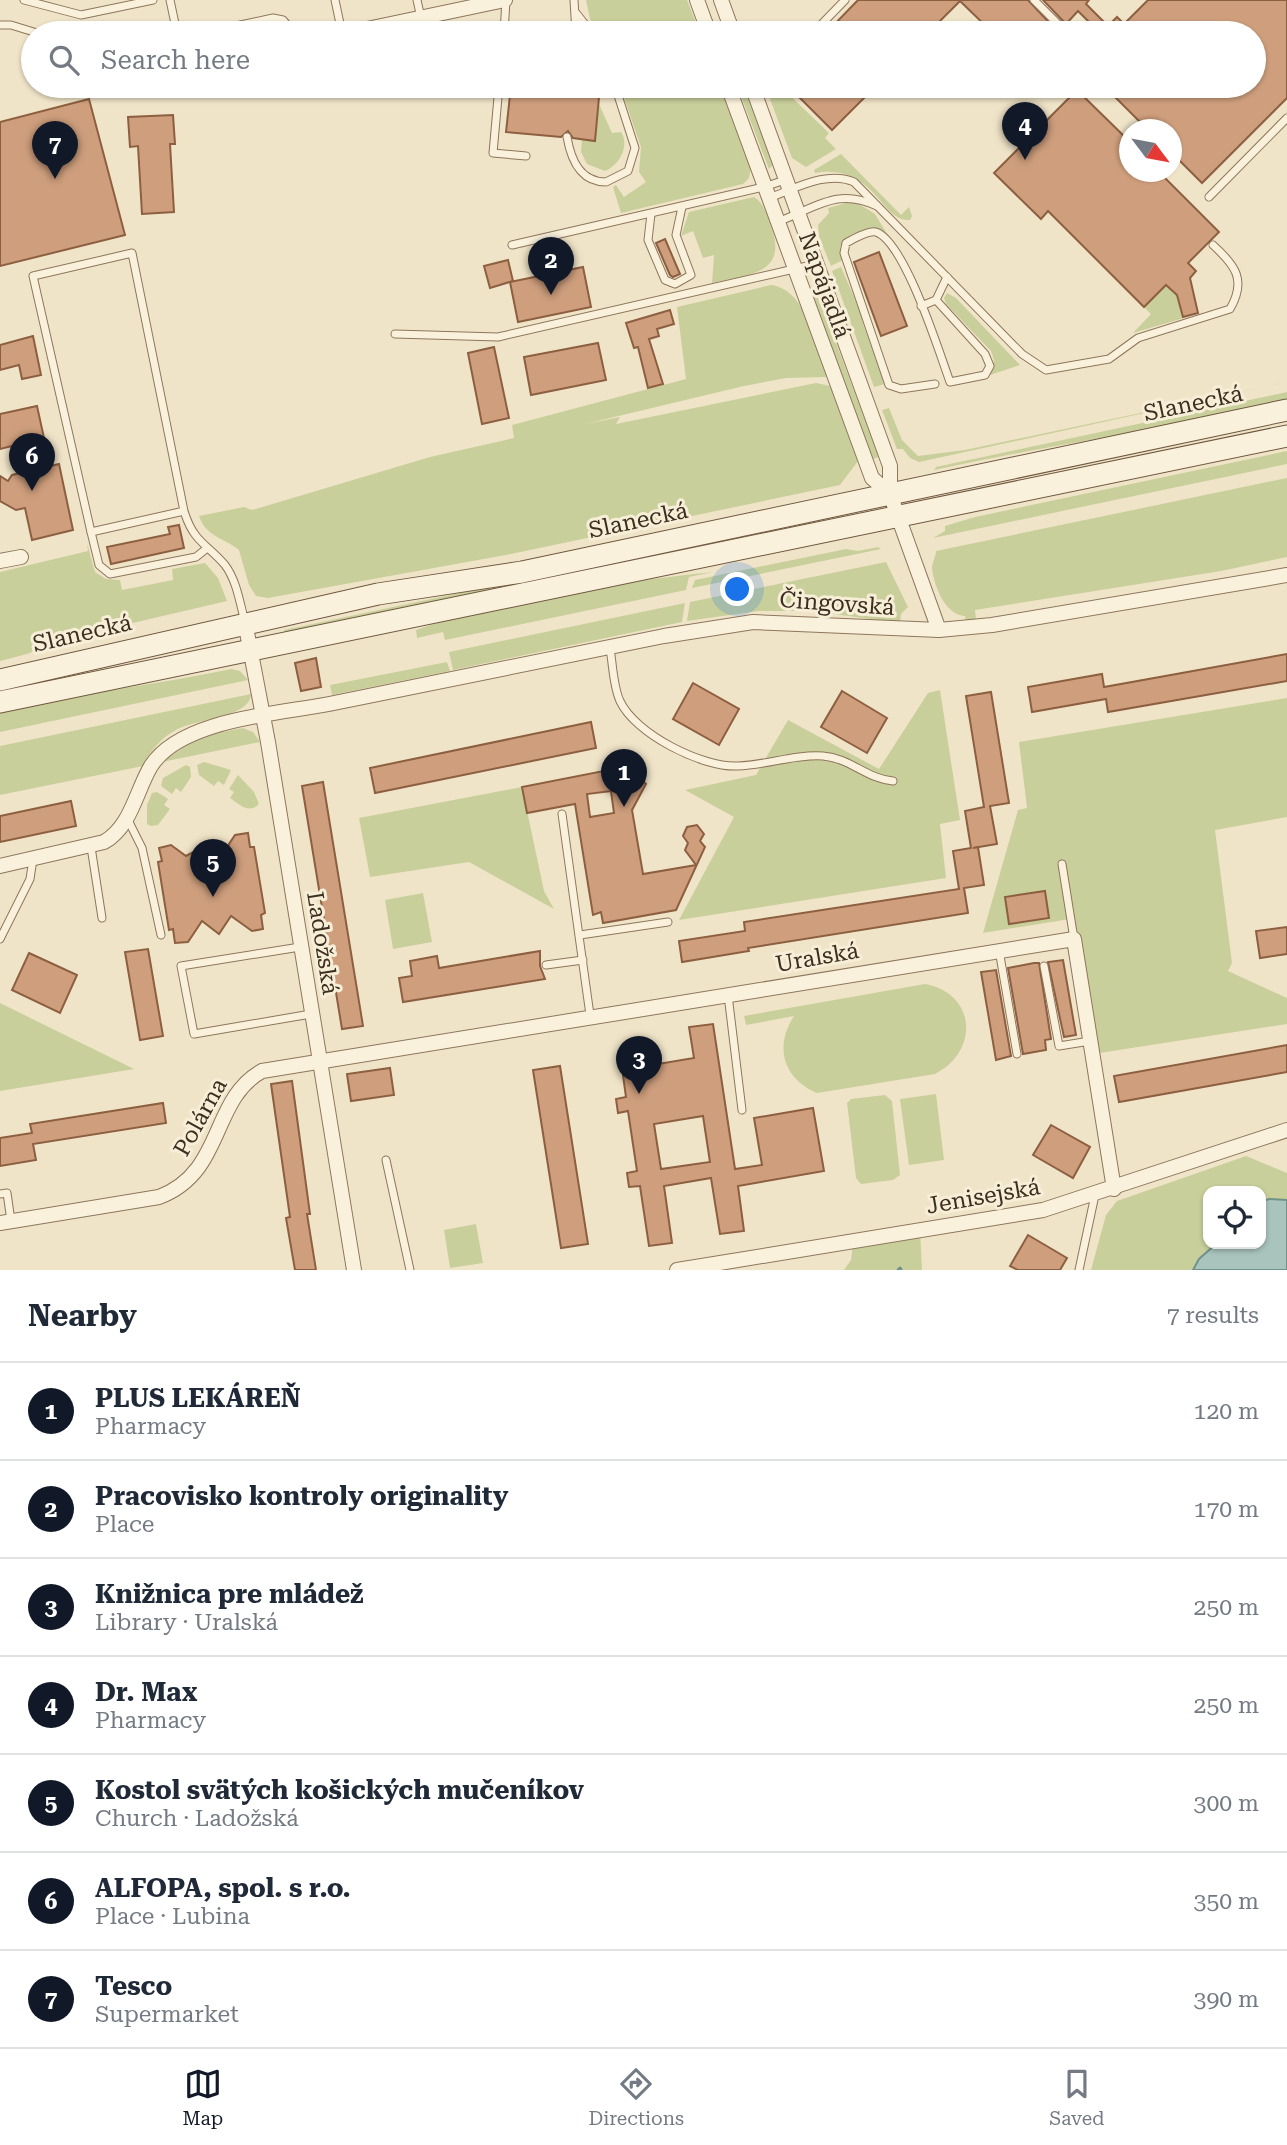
<!DOCTYPE html>
<meta charset="utf-8">
<style>
body{margin:0;font-family:"Roboto Serif",serif;background:#f6f6f7;color:#1f2937}
.controls{position:absolute;right:21px;bottom:21px;display:grid;overflow:hidden;border-radius:14px;box-shadow:0 2px 5px #0004}
.controls button{width:63px;height:63px;display:grid;place-items:center;padding:0;border:0;border-bottom:2px solid #e0e1e3;background:#fff;color:#1f2937;font:35px sans-serif}
.compass{position:absolute;left:1119px;top:119px;width:63px;height:63px;border-radius:50%;background:#fff;box-shadow:0 2px 5px #0004;rotate:122deg}
.you{position:absolute;left:738px;top:590px;width:24px;height:24px;margin:-18px;border:5px solid #fff;border-radius:50%;background:#1a73e8;box-shadow:0 0 0 10px #1a73e833}
.badge{display:grid;place-items:center;width:46px;height:46px;border-radius:50%;background:#111827;color:#fff;font-size:23px;font-weight:700}
.pin{position:absolute;translate:-50% -58px;filter:drop-shadow(0 2px 4px #0008)}
.pin::after{content:'';position:absolute;top:37px;width:24px;height:21px;background:inherit;clip-path:polygon(0 0,100% 0,50% 100%)}
.list{margin:0;padding:0;list-style:none}
h2{display:flex;justify-content:space-between;align-items:center;height:91px;margin:0;padding:0 28px;font-size:30px}
h2 small{font-size:23px;font-weight:400;color:#747a83}
.list li{display:grid;grid-template-columns:46px 1fr auto;gap:21px;align-items:center;box-sizing:border-box;height:98px;padding:0 28px;border-top:2px solid #e0e1e3}
.list b{display:block;font-size:26px;white-space:nowrap}
.list p{margin:0;font-size:23px;white-space:nowrap;color:#747a83}
.list em{font-size:23px;font-style:normal;color:#747a83}
.icon{flex:none;width:38px;height:38px;fill:none;stroke:currentColor;stroke-width:2;stroke-linecap:round;stroke-linejoin:round}
.map{position:relative;flex:none;width:1287px;height:1270px;overflow:hidden}
.search{position:absolute;background:#fff;box-shadow:0 2px 5px #0004;left:21px;right:21px;top:21px;height:77px;display:flex;align-items:center;gap:18px;box-sizing:border-box;padding:0 24px;border-radius:38px;color:#747a83;font-size:26px}
.sheet{height:777px;background:#fff}
nav{display:flex;justify-content:space-around;align-items:center;box-sizing:border-box;height:98px;border-top:2px solid #e0e1e3;background:#fff;font-size:19px;color:#747a83}
nav a{display:grid;justify-items:center;gap:4px}
nav .on{color:#111827}
.map>svg:first-child{display:block}
.green{fill:#c9cf9b}
.water{fill:#a9c4bc;stroke:#6f938a;stroke-width:2}
.lines{fill:none;stroke-linecap:round;stroke-linejoin:round}
.stream{stroke:#6f938a;stroke-width:4.5}
.building{fill:#cf9f7d;stroke:#8d5f41;stroke-width:2;fill-rule:evenodd}
.lane-casing{stroke:#8d765c;stroke-width:9}
.street-casing{stroke:#8d765c;stroke-width:16}
.secondary-casing{stroke:#6f573f;stroke-width:23}
.lane{stroke:#faf1dc;stroke-width:7}
.street{stroke:#faf1dc;stroke-width:14}
.secondary{stroke:#faf1dc;stroke-width:21}
.labels{text-anchor:middle;stroke-width:6;stroke-linejoin:round;paint-order:stroke}
.street-label{font-size:23px;fill:#3d2e20;stroke:#f7eed8}
</style>
<div class="map">
<svg width="1287" height="1270" viewBox="0 0 1287 1270">
<rect width="100%" height="100%" fill="#f0e4c8"/>
<g class="green">
<path d="M586,0h101l13,33h-98l-12,-14z"/>
<path d="M620,86h100l31,80 -2,12 -6,6 -122,29 -8,-26 3,-2 8,12 22,-15 -7,-10 2,-25z"/>
<path d="M737,86h8l28,79 -4,4z"/>
<path d="M780,86l49,47 -4,5 11,11 -30,18 -14,-9 -22,-59 6,-12z"/>
<path d="M599,104l13,29 9,-1c9,13 -1,33 -16,39l-18,-7 -6,-12 1,-13 13,1z"/>
<path d="M841,154l60,61 8,-8 3,9 -2,4c-29,3 -35,-57 -95,-47l-1,-3z"/>
<path d="M754,197c10,6 13,18 17,29 18,49 -23,48 -59,57l2,-28 -11,3 -10,-27 -12,5 8,-24z"/>
<path d="M854,201l21,13 14,23c-19,0 -33,-16 -49,10l3,13 -12,6 -12,-29 -1,-12 11,-12 -1,-5z"/>
<path d="M841,267l21,48 1,9 22,60 -11,3 -42,-116z"/>
<path d="M771,285c37,5 45,62 56,92l-41,1 -42,8 -159,38 35,-7 -4,7 200,-41 14,3 28,75 -18,24 -329,69 -243,44 -12,-2 -7,-11 -10,-35c-15,-12 -34,-14 -40,-34l45,-9 8,3 178,-53 84,-19 -2,-13 174,-46 -9,-72z"/>
<path d="M1166,285l11,10 7,23 -51,15 18,-19 -7,-7z"/>
<path d="M816,290l63,167 -6,2 -64,-166z"/>
<path d="M947,293l9,5 64,67 -30,10 4,-15 -3,-9 -45,-47 -2,-6z"/>
<path d="M1287,382l-368,80 -9,-4 -7,-9h-6l-15,-39 7,-2 13,32 16,16 47,-6z"/>
<path d="M1287,392v10c-117,25 -236,43 -353,68l2,-3z"/>
<path d="M1287,451v13l-354,74 12,-7v-5l30,-9z"/>
<path d="M1287,478v79l-66,14 -246,39 1,9 -10,1 -1,-4c-20,-1 -31,-30 -33,-48 0,-6 4,-11 4,-17z"/>
<path d="M842,512v4l-557,119 -1,-5z"/>
<path d="M87,543l8,29 11,7 14,1 2,10 51,-10 -1,-11 33,-6 13,15 9,23 -163,38 -37,15 -27,7v-89l88,-21z"/>
<path d="M878,547l3,2 -189,39 3,-8 151,-31 12,2z"/>
<path d="M886,562l22,45 -7,7 -1,9 -89,-12h-52l-72,10 3,-19z"/>
<path d="M713,572l-24,5 -3,13 -241,50 -2,-8 -26,6 -1,-8c95,-34 196,-47 297,-58z"/>
<path d="M685,603l-3,19 -229,48 -4,-18z"/>
<path d="M447,662l3,9 -118,24 -2,-10z"/>
<path d="M231,669l9,2 8,9 -248,52v-22c77,-16 154,-25 231,-41z"/>
<path d="M940,690l20,130 -20,4 6,54 -267,42 55,-103 -49,-27 71,-15 32,-55 91,49 49,-76z"/>
<path d="M251,694c-1,24 -56,25 -75,36 -16,9 -25,20 -33,36l-143,29v-49z"/>
<path d="M1287,698v119l-72,13 17,133 -4,8 59,27v26l-194,30 -23,-135 -87,14 35,-123 9,-2 -8,-66z"/>
<path d="M243,728l10,4 7,10 -98,20 39,-26z"/>
<path d="M204,762l27,8 -7,15 -6,-4 -4,5 -15,-11 -2,-10z"/>
<path d="M186,765l4,2 1,10 -10,15 -5,-4 -4,6 -11,-8 2,-8z"/>
<path d="M238,775l16,17 5,12c-10,10 -19,1 -29,-6l4,-6 -5,-3z"/>
<path d="M522,787l22,104 10,18 -85,-47 -99,15 -11,-59z"/>
<path d="M157,792l11,7 -4,6 6,4 -12,16 -7,1 -4,-2v-19l5,-12z"/>
<path d="M423,893l9,49 -39,7 -8,-49z"/>
<path d="M925,984c51,9 55,67 10,90l-118,19c-34,-15 -43,-46 -23,-77l-48,9 -2,-9z"/>
<path d="M0,1003l134,66 -134,22z"/>
<path d="M936,1094l8,66 -35,5 -9,-66z"/>
<path d="M885,1095l7,6 8,74 -7,5 -32,4 -5,-6 -9,-75 4,-4z"/>
<path d="M1246,1156l41,17v27l-26,1v-10h-53v53h8l-17,15 -6,11h-102l15,-55 11,-14z"/>
<path d="M476,1224l7,39 -33,5 -6,-38z"/>
<path d="M920,1230l2,40h-78l7,-10 2,-18z"/>
</g>
<path class="water" d="M1270,1199l17,1v70h-94l6,-11 17,-15h45v-43z"/>
<g class="lines">
<path class="stream" d="M899,1270l1,-1"/>
</g>
<g class="building">
<path d="M858,0h170l30,32 -65,1 -33,-32 -32,32h-102z"/>
<path d="M1043,0h46l-3,4 22,22 9,-9 7,7 24,-24h139v98l-85,85 -30,-30v-23h-24l-44,-44h150v-53h-154l-22,-22 -12,13z"/>
<path d="M511,86h89l-5,55 -22,-3 -5,-7 -7,6 -55,-5z"/>
<path d="M788,86h88l-44,44z"/>
<path d="M1077,90l53,52v30h29l60,60 -31,31 8,8 -6,7 8,35 -15,4 -6,-22 -11,-10 -22,22 -96,-96 -7,8 -47,-46z"/>
<path d="M89,99l36,136 -125,31v-144z"/>
<path d="M173,115l2,29h-5l4,68 -32,2 -4,-68 -8,1 -2,-30z"/>
<path d="M665,239l15,35 -7,3 -3,-2 -14,-32z"/>
<path d="M879,252l28,74 -26,10 -27,-74z"/>
<path d="M508,260l5,21 -23,7 -6,-22z"/>
<path d="M583,267l8,40 -73,15 -8,-40z"/>
<path d="M670,310l4,14 -17,5 2,7 -10,3 14,45 -15,4 -10,-41 -4,1 -8,-25z"/>
<path d="M33,336l8,39 -19,4 -3,-14 -19,5v-25z"/>
<path d="M598,343l8,37 -75,15 -7,-38z"/>
<path d="M494,347l15,71 -27,6 -14,-71z"/>
<path d="M37,406l7,32 -44,11v-35z"/>
<path d="M59,464l14,66 -41,10 -7,-32 -9,2 -16,-9v-25l8,5 4,-6z"/>
<path d="M179,525l5,23 -73,16 -4,-17 63,-13 -2,-7z"/>
<path d="M1287,654v27l-179,31 -2,-13 -74,13 -4,-25 74,-13 2,13z"/>
<path d="M316,658l5,29 -20,4 -6,-28z"/>
<path d="M693,683l46,26 -20,36 -46,-26z"/>
<path d="M842,691l45,27 -20,35 -46,-26z"/>
<path d="M991,692l18,111 -19,3 7,38 -24,4 5,-1 6,38 -20,3 4,25 -220,35 1,3 -67,11 -3,-21 66,-10 -1,-9 215,-33 -6,-38 18,-3 -6,-37 19,-4 -18,-111z"/>
<path d="M591,722l5,26 -221,45 -5,-25z"/>
<path d="M629,766l17,18 -14,26 11,64 53,-9 -11,-15 3,-7 -5,-7 4,-9 10,-2 7,9 -4,7 5,6 -29,63 -73,13 -2,-11 -8,3 -18,-111 -48,9 -5,-26zM611,791l3,22 -24,4 -3,-23z"/>
<path d="M323,782l40,244 -21,3 -40,-243z"/>
<path d="M71,801l5,25 -76,16v-26z"/>
<path d="M248,833l2,14h4l11,66 -4,2 2,14 -11,2 -21,-15 -12,18 -17,-13 -14,21 -13,1 -2,-14 -4,1 -11,-68 4,-1 -3,-13 12,-3 15,11 20,-11 19,5 10,-15z"/>
<path d="M1045,891l4,27 -40,6 -4,-27z"/>
<path d="M1287,927v27l-27,4 -4,-27z"/>
<path d="M148,949l15,87 -23,4 -15,-88z"/>
<path d="M540,951v15l5,13 -142,23 -4,-24 13,-2 -2,-15 27,-5 2,12z"/>
<path d="M29,953l48,22 -17,38 -48,-23z"/>
<path d="M1063,960l13,75 -12,2 -16,-75z"/>
<path d="M1034,963h5l12,76 -6,1 1,10 -23,4 -15,-86z"/>
<path d="M996,970l15,86 -15,4 -15,-88z"/>
<path d="M713,1024l22,145 27,-4 -8,-47 59,-10 11,63 -86,15 6,45 -24,3 -9,-56 -47,8 8,57 -23,3 -9,-60 -11,1 -2,-14 10,-2 -9,-60 -10,2 -2,-14 10,-2 -6,-44 23,-3 3,16 48,-8 -5,-31zM703,1116l7,46 -49,7 -7,-45z"/>
<path d="M1287,1045v27l-168,30 -5,-26z"/>
<path d="M560,1066l28,178 -27,4 -28,-178z"/>
<path d="M390,1068l4,27 -43,6 -4,-27z"/>
<path d="M292,1081l18,133h-3l9,56h-21l-9,-52 4,-1 -19,-133z"/>
<path d="M163,1103l3,20 -133,21 3,16 -36,6v-28l32,-5 -2,-9z"/>
<path d="M1051,1125l39,22 -17,31 -40,-23z"/>
<path d="M1028,1235l39,23 -7,12h-42l-8,-4z"/>
</g>
<g class="lines">
<defs>
<g id="lane">
<path d="M24,0l57,15 72,-15"/>
<path d="M170,0l7,33"/>
<path d="M335,0l7,33"/>
<path d="M417,0l4,18"/>
<path d="M574,0l2,33"/>
<path d="M1034,0l33,33"/>
<path d="M576,13l16,20"/>
<path d="M0,25h11l26,8"/>
<path d="M203,33l70,-15 10,2 11,13"/>
<path d="M504,33l2,-33"/>
<path d="M813,33l32,-33"/>
<path d="M499,86l-6,67 33,3"/>
<path d="M567,137c4,23 13,45 39,45l22,-11 7,-23 -20,-62"/>
<path d="M1209,197l78,-79"/>
<path d="M769,198c25,-9 58,-28 85,-16l168,172 24,16 63,-11 29,-21 92,-29c17,-29 5,-44 -17,-64"/>
<path d="M651,214l-3,26 17,40 10,4 16,-9 -15,-40 6,-28"/>
<path d="M777,222c39,-14 59,-35 100,-16"/>
<path d="M512,245l252,-58 21,-7"/>
<path d="M921,306l15,-6 11,-23"/>
<path d="M395,334l103,3 318,-73"/>
<path d="M935,384l-34,5 -12,-4 -45,-132 2,-10c7,-4 23,-13 30,-11 29,10 63,120 74,150l35,-7 5,-9 -5,-12 -49,-54"/>
<path d="M184,511l-93,21 -58,-256 99,-23 52,258 1,3c9,28 23,31 40,51 12,16 15,39 20,57"/>
<path d="M91,532l8,33 11,9 86,-17 10,-8"/>
<path d="M610,649c3,16 3,37 10,52 15,33 83,67 118,65 29,-1 57,-12 85,-10 27,2 44,23 70,25"/>
<path d="M562,814l28,201"/>
<path d="M127,818l15,30 19,87"/>
<path d="M91,847l11,71"/>
<path d="M1062,864l12,75"/>
<path d="M580,935l88,-13"/>
<path d="M0,939l30,-60 3,-20"/>
<path d="M300,947l-119,19 13,68 117,-20"/>
<path d="M999,950l18,104"/>
<path d="M546,965l37,-5"/>
<path d="M1044,966l15,80 31,-5"/>
<path d="M728,995l14,115"/>
<path d="M386,1160l24,110"/>
<path d="M0,1194l7,-1 4,28"/>
<path d="M1079,1270l16,-75"/>
</g>
<g id="street">
<path d="M697,0l12,33"/>
<path d="M721,0l12,33"/>
<path d="M348,33l157,-33"/>
<path d="M728,86l144,392 18,16"/>
<path d="M752,86l138,380v28l49,136"/>
<path d="M0,561l21,-4"/>
<path d="M245,622l23,120 86,528"/>
<path d="M0,866l104,-24c27,-15 32,-51 47,-76 30,-47 127,-52 178,-62l335,-68 89,-14 186,8 53,-5 295,-50"/>
<path d="M0,1223l159,-26c66,-25 51,-97 103,-126l812,-132 40,250"/>
<path d="M677,1270l366,-60 244,-80"/>
</g>
<g id="secondary">
<path d="M0,680l378,-86 144,-22 765,-162"/>
<path d="M0,702l1287,-266"/>
</g>
</defs>
<use href="#lane" class="lane-casing"/>
<use href="#street" class="street-casing"/>
<use href="#secondary" class="secondary-casing"/>
<use href="#lane" class="lane"/>
<use href="#street" class="street"/>
<use href="#secondary" class="secondary"/>
</g>
<g class="labels">
<g class="street-label">
<text transform="translate(825 285) rotate(70)" y="8">Napájadlá</text>
<text transform="translate(1193 403) rotate(-12)" y="8">Slanecká</text>
<text transform="translate(638 520) rotate(-12)" y="8">Slanecká</text>
<text transform="translate(837 603) rotate(4)" y="8">Čingovská</text>
<text transform="translate(82 633) rotate(-13)" y="8">Slanecká</text>
<text transform="translate(323 943) rotate(81)" y="8">Ladožská</text>
<text transform="translate(817 957) rotate(-10)" y="8">Uralská</text>
<text transform="translate(200 1117) rotate(-61)" y="8">Polárna</text>
<text transform="translate(983 1196) rotate(-10)" y="8">Jenisejská</text>
</g>
</g>
</svg>
<div class="controls">
<button><svg class="icon" aria-label="locate" viewBox="0 0 24 24"><circle cx="12" cy="12" r="6"/><path d="M12 2v4M12 18v4M2 12h4M18 12h4"/></svg></button>
</div>
<svg class="compass" viewBox="-18 -18 36 36"><path d="M0-13l5 13h-10z" fill="#e53935"/><path d="M0 13l5-13h-10z" fill="#747a83"/></svg>
<div class="you"></div>
<div class="pin badge" style="left:624px;top:807px">1</div>
<div class="pin badge" style="left:551px;top:295px">2</div>
<div class="pin badge" style="left:639px;top:1094px">3</div>
<div class="pin badge" style="left:1025px;top:160px">4</div>
<div class="pin badge" style="left:213px;top:897px">5</div>
<div class="pin badge" style="left:32px;top:491px">6</div>
<div class="pin badge" style="left:55px;top:179px">7</div>
<div class="search"><svg class="icon" aria-label="search" viewBox="0 0 24 24"><circle cx="10" cy="10" r="6"/><path d="M15 15l6 6"/></svg>Search here</div>
</div>
<section class="sheet">
<h2>Nearby<small>7 results</small></h2>
<ul class="list">
<li><span class="badge">1</span><div><b>PLUS LEKÁREŇ</b><p>Pharmacy</p></div><em>120 m</em></li>
<li><span class="badge">2</span><div><b>Pracovisko kontroly originality</b><p>Place</p></div><em>170 m</em></li>
<li><span class="badge">3</span><div><b>Knižnica pre mládež</b><p>Library · Uralská</p></div><em>250 m</em></li>
<li><span class="badge">4</span><div><b>Dr. Max</b><p>Pharmacy</p></div><em>250 m</em></li>
<li><span class="badge">5</span><div><b>Kostol svätých košických mučeníkov</b><p>Church · Ladožská</p></div><em>300 m</em></li>
<li><span class="badge">6</span><div><b>ALFOPA, spol. s r.o.</b><p>Place · Lubina</p></div><em>350 m</em></li>
<li><span class="badge">7</span><div><b>Tesco</b><p>Supermarket</p></div><em>390 m</em></li>
</ul>
</section>
<nav>
<a class="on"><svg class="icon" aria-label="map" viewBox="0 0 24 24"><path d="M3 6l6-2 6 2 6-2v14l-6 2-6-2-6 2zM9 4v14M15 6v14"/></svg>Map</a>
<a><svg class="icon" aria-label="directions" viewBox="0 0 24 24"><path d="M12 3l9 9-9 9-9-9zM9 14v-3h6M13 9l2 2-2 2"/></svg>Directions</a>
<a><svg class="icon" aria-label="saved" viewBox="0 0 24 24"><path d="M7 4h10v16l-5-4-5 4z"/></svg>Saved</a>
</nav>
